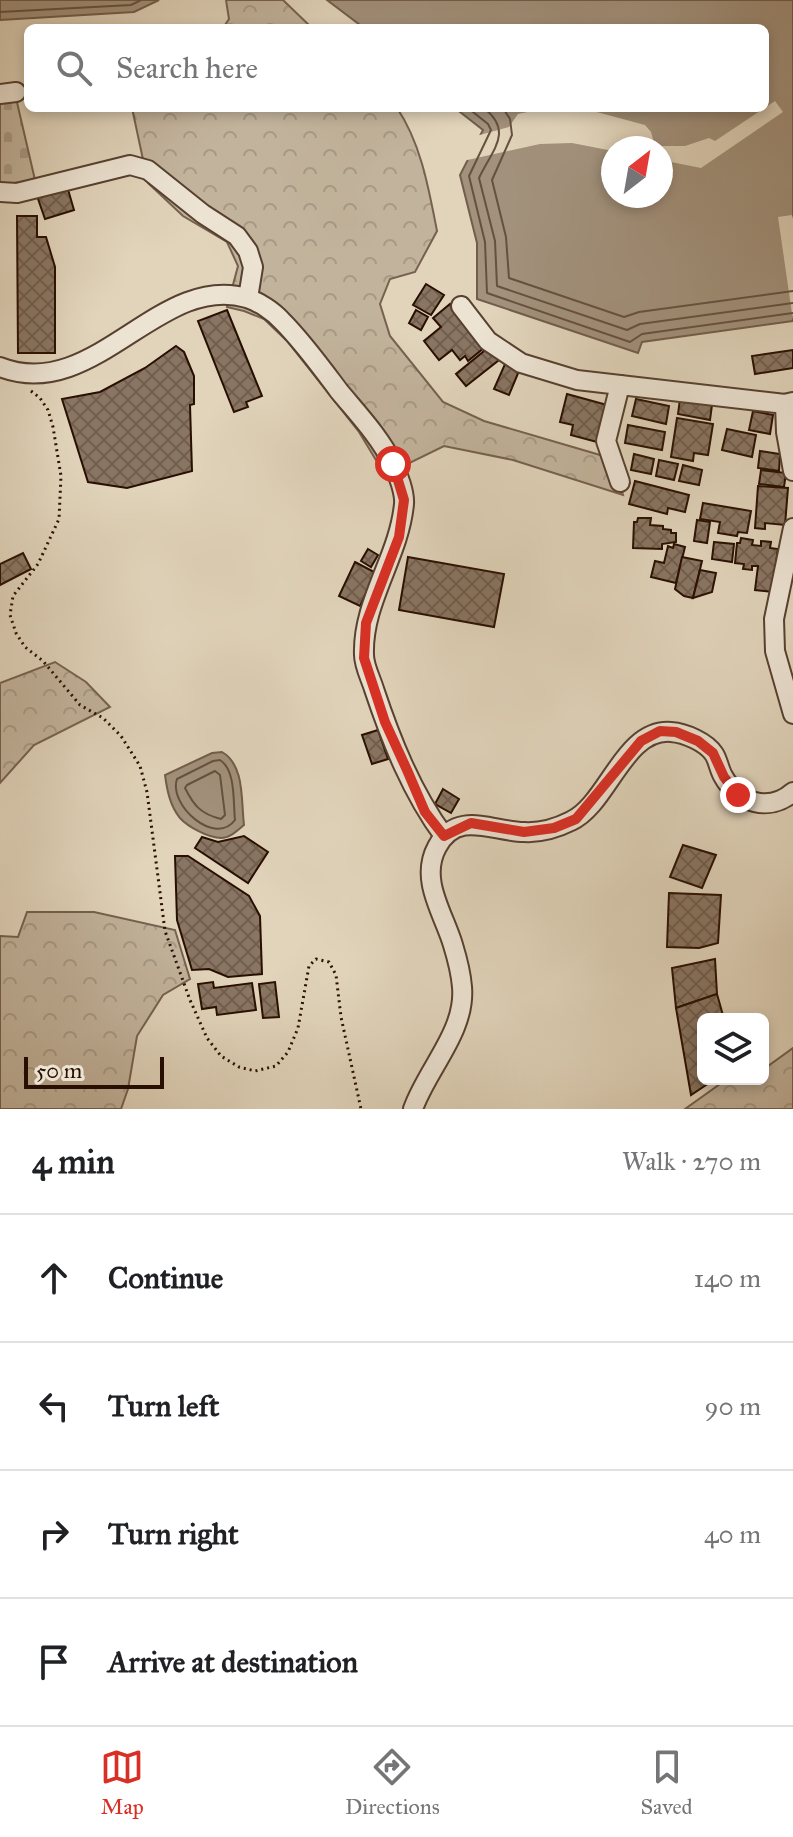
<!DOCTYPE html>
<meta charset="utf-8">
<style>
body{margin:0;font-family:"IM FELL Great Primer",serif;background:#f2f2f2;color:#202124}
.controls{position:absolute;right:24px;bottom:24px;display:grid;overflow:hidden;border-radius:12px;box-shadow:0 4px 12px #0003}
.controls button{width:72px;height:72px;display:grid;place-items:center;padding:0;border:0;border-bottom:2px solid #e0e0e0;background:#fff;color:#202124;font:40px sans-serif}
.compass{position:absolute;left:601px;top:136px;width:72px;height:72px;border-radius:50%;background:#fff;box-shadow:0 4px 12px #0003;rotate:31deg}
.scale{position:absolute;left:24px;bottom:20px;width:140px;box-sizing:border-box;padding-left:8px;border:4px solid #290f02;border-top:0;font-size:22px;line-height:28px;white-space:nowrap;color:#290f02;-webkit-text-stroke:6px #ece3d3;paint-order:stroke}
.stop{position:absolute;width:24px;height:24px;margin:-18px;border:6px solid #d93025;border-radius:50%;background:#fff}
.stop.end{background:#d93025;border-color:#fff;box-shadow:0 2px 8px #0008}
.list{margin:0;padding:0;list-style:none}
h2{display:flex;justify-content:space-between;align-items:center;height:104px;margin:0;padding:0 32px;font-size:34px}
h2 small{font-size:26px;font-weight:400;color:#757577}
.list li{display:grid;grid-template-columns:52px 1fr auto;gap:24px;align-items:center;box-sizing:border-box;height:128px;padding:0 32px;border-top:2px solid #e0e0e0}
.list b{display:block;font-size:30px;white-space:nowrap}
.list em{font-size:26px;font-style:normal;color:#757577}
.icon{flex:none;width:44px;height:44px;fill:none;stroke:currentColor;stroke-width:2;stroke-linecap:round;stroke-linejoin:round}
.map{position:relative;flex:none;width:793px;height:1109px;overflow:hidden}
.search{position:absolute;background:#fff;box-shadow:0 4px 12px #0003;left:24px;right:24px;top:24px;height:88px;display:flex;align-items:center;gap:20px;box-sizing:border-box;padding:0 28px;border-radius:12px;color:#757577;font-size:30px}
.sheet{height:616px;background:#fff}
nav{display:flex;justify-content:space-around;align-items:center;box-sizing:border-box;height:112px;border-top:2px solid #e0e0e0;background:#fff;font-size:22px;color:#757577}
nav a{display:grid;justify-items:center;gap:4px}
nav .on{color:#d93025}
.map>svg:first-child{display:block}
.forest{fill:url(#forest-crowns);stroke:#76614f;stroke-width:2}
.cemetery{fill:url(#cemetery-stones);stroke:#76614f;stroke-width:2}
.water{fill:#a2917c;stroke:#725d4b;stroke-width:2;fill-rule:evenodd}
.pier{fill:#e1d4bb}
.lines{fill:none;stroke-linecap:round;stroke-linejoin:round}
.shore{stroke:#66503f;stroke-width:2}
.building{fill:url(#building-cross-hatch);stroke:#290f02;stroke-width:2}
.minor-casing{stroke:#574030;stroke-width:22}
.path{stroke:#290f02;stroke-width:3;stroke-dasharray:2 4;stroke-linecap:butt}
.minor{stroke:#ece3d3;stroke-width:18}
.route{stroke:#d93025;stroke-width:10}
</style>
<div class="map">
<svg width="793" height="1109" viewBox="0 0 793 1109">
<defs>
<pattern id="forest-crowns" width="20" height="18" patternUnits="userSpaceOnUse" patternTransform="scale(2)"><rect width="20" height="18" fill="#c2b39c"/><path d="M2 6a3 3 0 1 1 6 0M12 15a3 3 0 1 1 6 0" fill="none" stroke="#a79985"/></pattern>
<pattern id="cemetery-stones" width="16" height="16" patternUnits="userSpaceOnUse" patternTransform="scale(2)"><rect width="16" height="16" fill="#c2b39c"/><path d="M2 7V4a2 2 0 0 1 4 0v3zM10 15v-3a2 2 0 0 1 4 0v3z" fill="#a79985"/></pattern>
<pattern id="building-cross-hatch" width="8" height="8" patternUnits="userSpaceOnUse" patternTransform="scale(2)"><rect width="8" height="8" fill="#897562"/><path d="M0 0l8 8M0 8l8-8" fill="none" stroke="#705e4f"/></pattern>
</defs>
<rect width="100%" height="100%" fill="#e1d4bb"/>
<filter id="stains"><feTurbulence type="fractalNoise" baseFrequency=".0025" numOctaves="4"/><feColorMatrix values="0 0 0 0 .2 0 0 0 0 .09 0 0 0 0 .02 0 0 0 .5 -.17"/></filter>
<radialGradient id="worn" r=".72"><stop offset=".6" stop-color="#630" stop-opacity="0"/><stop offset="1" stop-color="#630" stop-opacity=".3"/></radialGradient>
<g class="forest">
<path d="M226,0h57l29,28h-89l6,-9z"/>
<path d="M132,108h265c24,35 32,82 40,123l-22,41 -25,7 -10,25 10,32 53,66 41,19 116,34 15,14 8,26 -110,-35 -69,-14 -59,29 -26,-43 -72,-91 -23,-22 -20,-8 -17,-4 11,-41 -11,-24 -44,-26 -35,-33z"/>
<path d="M55,662l31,20 24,25 -76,38 -34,38v-100z"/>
<path d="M27,912h67l81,18 15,49 -27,16 -26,41 -9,53 -7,20h-121v-173l18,1z"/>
<path d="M793,1048v61h-108l42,-30h36v-13h5z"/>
</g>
<path class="cemetery" d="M16,98l19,82 -35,5v-85z"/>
<g class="water">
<path d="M0,0h159l-25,12 -134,8z"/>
<path d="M327,0h466v321l-151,21 -4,11 -161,-54v-56l-17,-68 23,-45 -28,-22h310v-80h-401zM613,148h48v48h-48z"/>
<path d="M222,752c23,13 19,49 22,73 -6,5 -14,13 -23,13 -12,0 -33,-11 -41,-20 -10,-12 -13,-28 -15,-43l47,-22z"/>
</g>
<g class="pier">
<path d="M775,101l8,11 -82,56 -40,-8v-12h-48v3l-41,-8 -32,1 -77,17 13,-25 33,-9 9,-13 28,-6 47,3 52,14 6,7 4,14h30l24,-8 6,3z"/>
<path d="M792,215l1,4v101l-15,-103z"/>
</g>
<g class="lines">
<g class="shore">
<path d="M0,12l131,-7 10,-5"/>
<path d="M468,108l20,16 3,6 -22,46 16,66 2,51 143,49 12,-8 151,-21"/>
<path d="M484,108c30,24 8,42 -5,70l16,63 2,45 130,44 13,-6 153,-21"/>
<path d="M503,108l7,11 2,16 -20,45 14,57 3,41 115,39 15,-5 154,-21"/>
<path d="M220,760c16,10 13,42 15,60 -20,27 -67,-15 -58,-41l36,-18z"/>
<path d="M215,771l5,4 5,40 -4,4c-20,-5 -27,-13 -36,-31l2,-3z"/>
</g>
</g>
<g class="building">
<path d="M67,186l7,24 -29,9 -8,-23z"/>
<path d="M17,216h20v21h9l9,30v86h-37z"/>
<path d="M426,284l18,11 -13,20 -18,-10z"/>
<path d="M450,304l35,43 -17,14 -3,-5 -5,4 -8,-10 -13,10 -15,-19 17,-14 -8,-9z"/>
<path d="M227,310l35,86 -16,6 2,5 -14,5 -36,-91z"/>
<path d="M416,310l12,7 -7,13 -12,-7z"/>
<path d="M176,346l8,6 10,24v28l-4,1 2,66 -65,17 -39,-6 -26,-83 38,-7 45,-24z"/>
<path d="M489,347l10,13 -33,26 -10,-12z"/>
<path d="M793,350v18l-38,6 -3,-18z"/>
<path d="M505,364l14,7 -10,24 -15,-6z"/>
<path d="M567,394l40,11 -10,37 -26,-7 2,-10 -13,-3z"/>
<path d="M636,399l33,7 -3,18 -34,-8z"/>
<path d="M680,399l32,6 -2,15 -32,-6z"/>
<path d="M753,411l20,4 -3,19 -21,-4z"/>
<path d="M677,418l36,6 -5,31 -14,-2 -1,8 -22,-4z"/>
<path d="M628,425l37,7 -3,18 -37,-7z"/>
<path d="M727,429l29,6 -4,22 -30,-7z"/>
<path d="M760,451l20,3 -1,17 -21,-3z"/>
<path d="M634,454l20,5 -3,15 -20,-4z"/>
<path d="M659,460l19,4 -4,16 -18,-4z"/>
<path d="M683,465l19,5 -3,15 -20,-4z"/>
<path d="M761,470l25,3 -2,14 -25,-3z"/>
<path d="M635,481l54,14 -4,17 -17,-4 -1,6 -38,-10z"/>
<path d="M758,486l30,2 -3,37 -20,-2v6l-10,-1z"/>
<path d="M703,503l48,8 -4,22 -9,-1 -1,4 -19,-3 2,-11 -20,-3z"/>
<path d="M638,518h13l-1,7 13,1v3l8,1v3h5v9l-14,2v5l-29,-1 1,-26h3z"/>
<path d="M697,520l13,2 -3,21 -13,-2z"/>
<path d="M741,538l12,2 -1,5 9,1v-5l10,1 -1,6 8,1 -6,43 -17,-2 3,-24h-6v4l-9,-1 1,-5 -9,-1 2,-20h3z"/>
<path d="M714,542l20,2 -2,18 -20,-3z"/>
<path d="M674,544l11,3 -9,36 -25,-6 4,-16 9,2 4,-17 5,2z"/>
<path d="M368,549l10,6 -7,12 -10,-6z"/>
<path d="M23,553l8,16 -31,16v-21z"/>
<path d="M408,557l96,17 -10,53 -95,-17z"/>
<path d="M682,557l20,4 -9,37 -9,-2 -9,-7z"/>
<path d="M355,562l21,11 -16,33 -21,-10z"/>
<path d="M700,570l16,3 -4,19 -19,6z"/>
<path d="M378,730l10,29 -16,5 -10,-29z"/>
<path d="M443,789l16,10 -8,14 -16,-9z"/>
<path d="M244,836l24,16 -20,31 -53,-35 7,-11 16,5z"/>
<path d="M683,845l33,10 -14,33 -32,-11z"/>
<path d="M175,856h13l61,40 11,20 2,58 -34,3 -19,-8 -17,1 -15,-50z"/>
<path d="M669,893l52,2 -3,48 -19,5 -32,-1z"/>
<path d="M715,959l2,35 -41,14 -4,-40z"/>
<path d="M213,982l1,6 38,-5 4,27 -39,5 -1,-8 -14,2 -4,-25z"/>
<path d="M275,982l4,35 -16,1 -4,-34z"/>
<path d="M717,994l7,25h-21v60h12l-24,16 -15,-87z"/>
</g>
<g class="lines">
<defs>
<g id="minor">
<path d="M0,94l16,-2"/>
<path d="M0,192l17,1 113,-28 18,5 55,44 34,22 11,15 5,16 -5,31"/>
<path d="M461,306l27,35 33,22 56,17 208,24 8,-2"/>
<path d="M0,367c94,37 159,-95 247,-69 12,4 26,13 35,23 21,21 39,46 57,70 19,23 41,46 54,73 5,10 12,29 11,40 -5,53 -42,98 -40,151 0,11 7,24 10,34 17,51 38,104 70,147"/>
<path d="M785,404l1,28 7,39"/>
<path d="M620,482l-14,-41 14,-56"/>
<path d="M793,528l-19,91 1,32 18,63"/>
<path d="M413,1109c14,-40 53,-78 49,-122 -1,-13 -5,-29 -9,-42 -9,-31 -34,-65 -16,-98 20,-38 56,-15 87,-15 16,1 33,-4 47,-11 37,-17 53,-93 100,-89 14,1 35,10 43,22 4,6 5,15 9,22 15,27 46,37 70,16"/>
</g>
</defs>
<use href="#minor" class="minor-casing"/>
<path class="path" d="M31,391l9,7 8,12 5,17 8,49 -2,43 -21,45 -25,32 -3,19 6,18 9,14 18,14 37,44 23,13 18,18 19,30 7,26 18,139 25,69 17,38 14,18 18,11 16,4 21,-5 12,-14 10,-24 11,-62 7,-7 13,3 7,13 5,42 20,92"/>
<use href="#minor" class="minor"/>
</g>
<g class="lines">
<path class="route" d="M393,464l11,36 -5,37 -33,86 -2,35 21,64 22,48 18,42 19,24 27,-13 53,9 30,-4 22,-9 65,-78 19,-10 16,1 22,9 15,12 11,24 14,18"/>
</g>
<rect width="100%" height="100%" filter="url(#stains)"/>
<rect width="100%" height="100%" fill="url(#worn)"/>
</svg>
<div class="controls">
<button><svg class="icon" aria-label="layers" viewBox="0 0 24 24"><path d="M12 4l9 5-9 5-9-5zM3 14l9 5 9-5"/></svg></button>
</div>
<svg class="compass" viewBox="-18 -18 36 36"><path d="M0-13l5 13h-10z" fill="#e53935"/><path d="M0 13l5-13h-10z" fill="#757577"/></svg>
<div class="scale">50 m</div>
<div class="stop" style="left:393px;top:464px"></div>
<div class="stop end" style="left:738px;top:795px"></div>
<div class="search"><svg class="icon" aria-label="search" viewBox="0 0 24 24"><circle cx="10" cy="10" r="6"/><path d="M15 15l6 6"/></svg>Search here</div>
</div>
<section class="sheet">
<h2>4 min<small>Walk · 270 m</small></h2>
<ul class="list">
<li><svg class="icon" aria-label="ahead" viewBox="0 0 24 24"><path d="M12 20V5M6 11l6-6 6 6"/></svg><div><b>Continue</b></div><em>140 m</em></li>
<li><svg class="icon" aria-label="left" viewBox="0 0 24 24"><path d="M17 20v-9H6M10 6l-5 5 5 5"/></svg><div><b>Turn left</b></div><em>90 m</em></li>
<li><svg class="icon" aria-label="right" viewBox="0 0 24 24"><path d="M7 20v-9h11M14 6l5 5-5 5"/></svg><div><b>Turn right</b></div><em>40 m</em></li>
<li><svg class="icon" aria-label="arrive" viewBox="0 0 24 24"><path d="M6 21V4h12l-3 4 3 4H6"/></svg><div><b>Arrive at destination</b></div></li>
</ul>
</section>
<nav>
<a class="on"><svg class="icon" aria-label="map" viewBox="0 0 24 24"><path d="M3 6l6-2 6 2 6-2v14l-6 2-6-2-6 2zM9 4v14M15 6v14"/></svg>Map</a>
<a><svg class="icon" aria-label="directions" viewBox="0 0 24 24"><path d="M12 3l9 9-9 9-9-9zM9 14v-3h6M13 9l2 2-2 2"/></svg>Directions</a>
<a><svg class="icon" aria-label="saved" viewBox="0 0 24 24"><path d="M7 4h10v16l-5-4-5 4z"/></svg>Saved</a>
</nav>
